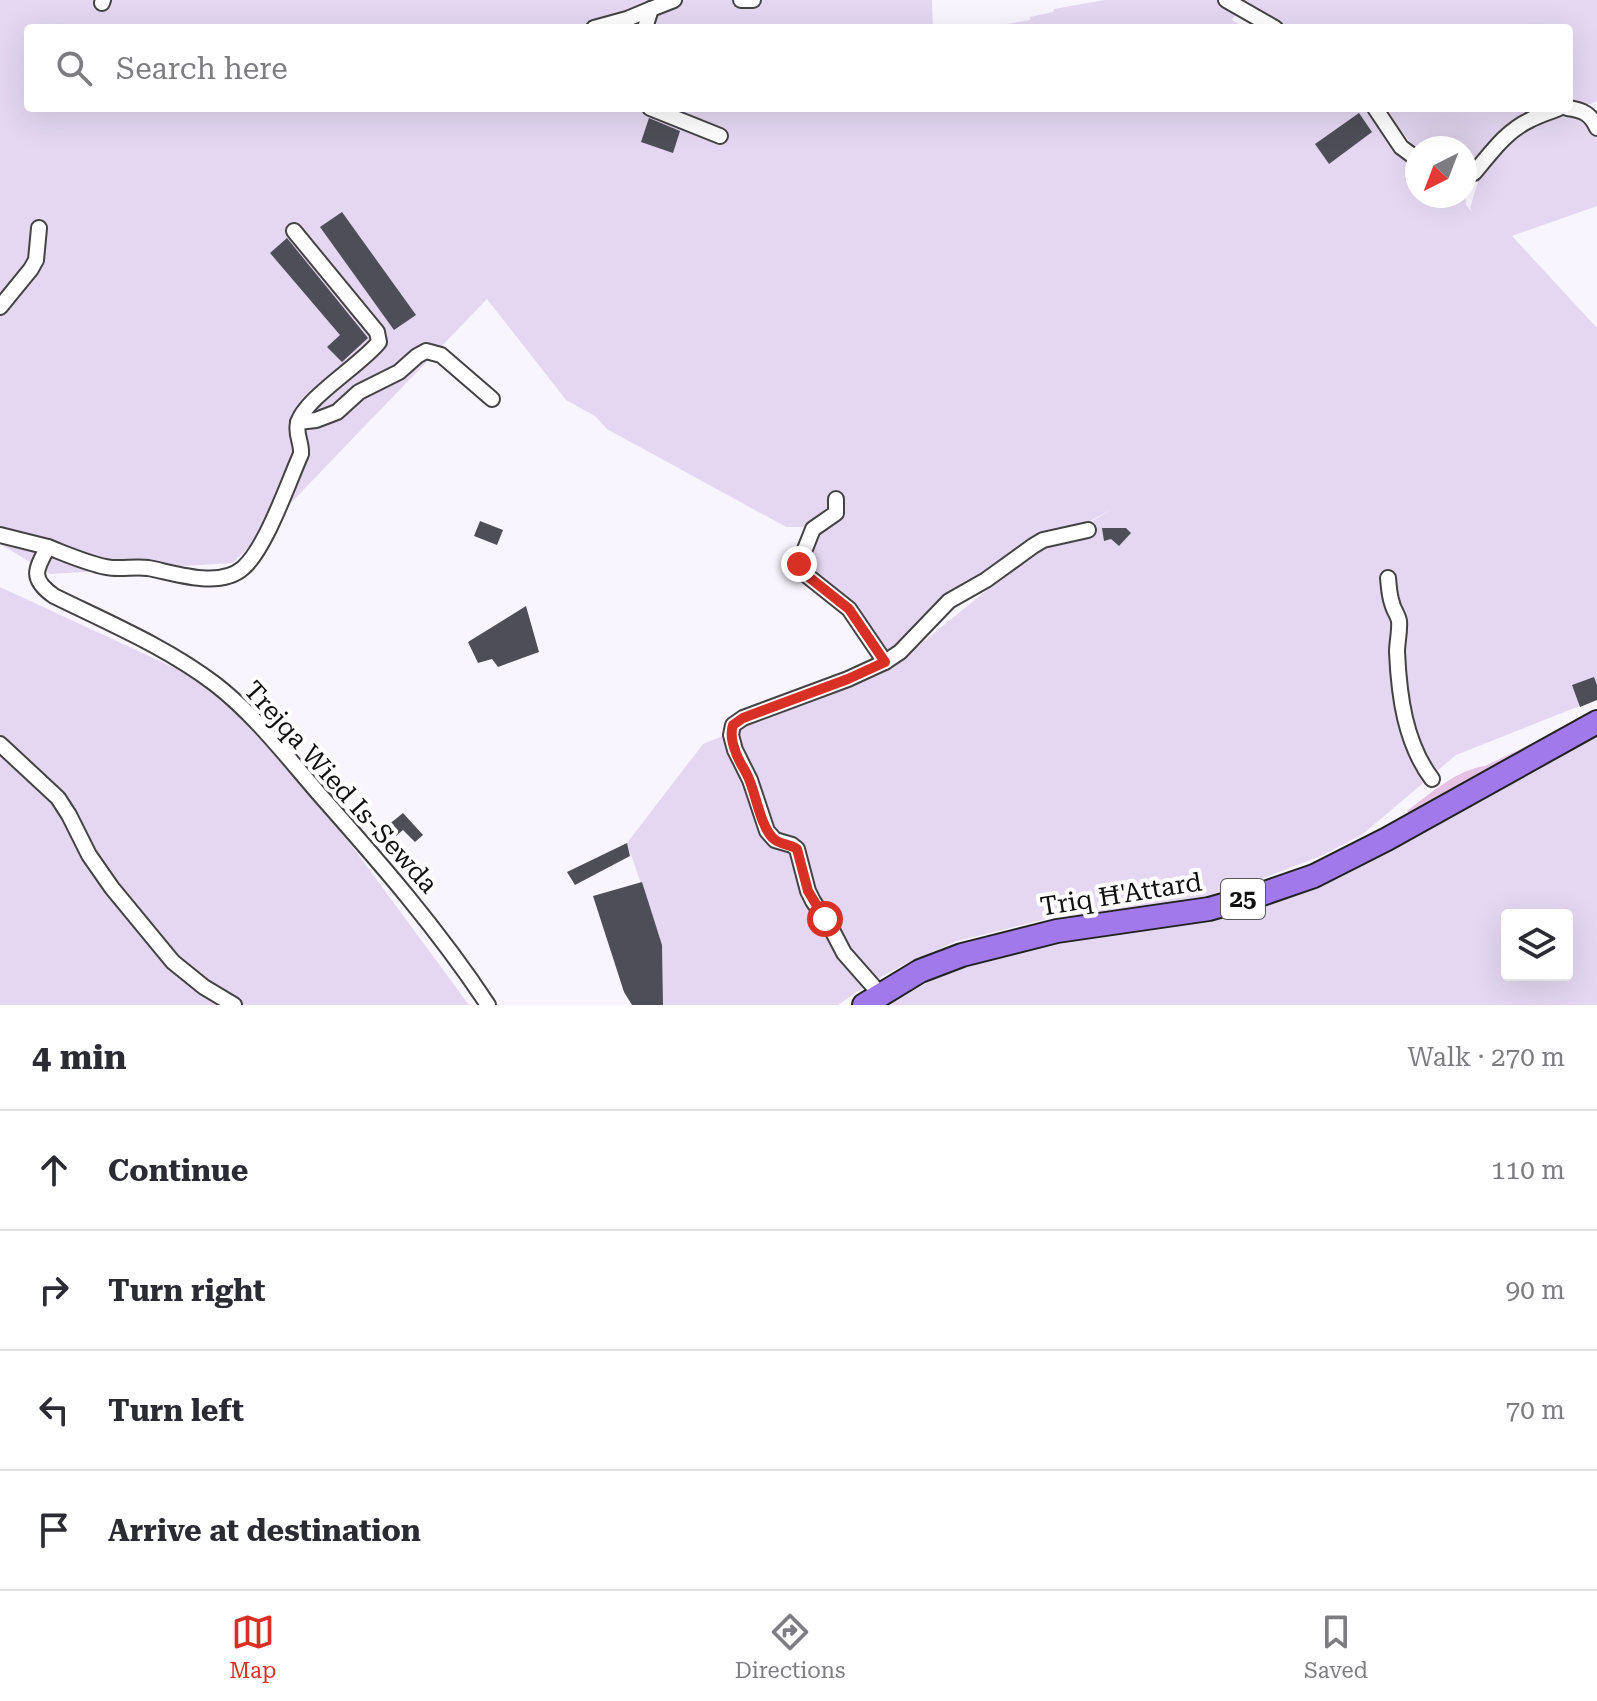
<!DOCTYPE html>
<meta charset="utf-8">
<style>
body{margin:0;font-family:"Roboto Serif",serif;background:#f2f2f3;color:#2b2b33}
.controls{position:absolute;right:24px;bottom:24px;display:grid;overflow:hidden;border-radius:8px;box-shadow:0 8px 32px #0002}
.controls button{width:72px;height:72px;display:grid;place-items:center;padding:0;border:0;border-bottom:2px solid #e1e1e2;background:#fff;color:#2b2b33;font:40px sans-serif}
.compass{position:absolute;left:1405px;top:136px;width:72px;height:72px;border-radius:50%;background:#fff;box-shadow:0 8px 32px #0002;rotate:222deg}
.stop{position:absolute;width:24px;height:24px;margin:-18px;border:6px solid #d93025;border-radius:50%;background:#fff}
.stop.end{background:#d93025;border-color:#fff;box-shadow:0 2px 8px #0008}
.list{margin:0;padding:0;list-style:none}
h2{display:flex;justify-content:space-between;align-items:center;height:104px;margin:0;padding:0 32px;font-size:34px}
h2 small{font-size:26px;font-weight:400;color:#7c7c81}
.list li{display:grid;grid-template-columns:52px 1fr auto;gap:24px;align-items:center;box-sizing:border-box;height:120px;padding:0 32px;border-top:2px solid #e1e1e2}
.list b{display:block;font-size:30px;white-space:nowrap}
.list em{font-size:26px;font-style:normal;color:#7c7c81}
.icon{flex:none;width:44px;height:44px;fill:none;stroke:currentColor;stroke-width:2;stroke-linecap:round;stroke-linejoin:round}
.map{position:relative;flex:none;width:1597px;height:1005px;overflow:hidden}
.search{position:absolute;background:#fff;box-shadow:0 8px 32px #0002;left:24px;right:24px;top:24px;height:88px;display:flex;align-items:center;gap:20px;box-sizing:border-box;padding:0 28px;border-radius:8px;color:#7c7c81;font-size:30px}
.sheet{height:584px;background:#fff}
nav{display:flex;justify-content:space-around;align-items:center;box-sizing:border-box;height:112px;border-top:2px solid #e1e1e2;background:#fff;font-size:22px;color:#7c7c81}
nav a{display:grid;justify-items:center;gap:4px}
nav .on{color:#d93025}
.map>svg:first-child{display:block}
.farmland{fill:#e5d7f2;fill-rule:evenodd}
.green{fill:#e6c1e3}
.building{fill:#4e4e58}
.lines{fill:none;stroke-linecap:round;stroke-linejoin:round}
.minor-casing{stroke:#434343;stroke-width:18}
.primary-casing{stroke:#212121;stroke-width:26}
.minor{stroke:#fff;stroke-width:14}
.primary{stroke:#a179ea;stroke-width:22}
.route{stroke:#d93025;stroke-width:10}
.labels{text-anchor:middle;stroke-width:8;stroke-linejoin:round;paint-order:stroke}
.shield{fill:#fff;stroke:#585858;stroke-width:2}
.shield-label{font-size:24px;font-weight:bold;fill:#101010}
.street-label{font-size:26px;fill:#101010;stroke:#fff}
</style>
<div class="map">
<svg width="1597" height="1005" viewBox="0 0 1597 1005">
<rect width="100%" height="100%" fill="#f8f5fe"/>
<g class="farmland">
<path d="M0,0h932l1,28h-905v80h1339l30,43 20,14v31h48v-11l1,20 6,7 -2,-4 11,-36 38,-42 36,-13 29,1 13,21v67l-85,30 85,92v371l-141,56 -93,79 -42,22 -112,43 -97,14 -58,4 -97,24 -52,23 -35,19 -32,22h-175l-1,-60 -35,-102 76,-99 188,-76 133,-108 89,-51 -152,79 -73,67 -38,-54 -46,-37 16,-37h-34l-179,-98 -12,-13 -29,-16 -79,-101 -254,264 -183,11 -50,-30z"/>
<path d="M1105,0h115l17,13 -5,7 13,8h-262l47,-8v-3l23,-5 1,-3z"/>
<path d="M1236,0h361v101l-6,3h-22v-76h-282z"/>
<path d="M1383,108h151l-53,47 -16,6v-13l-48,1 -3,-2z"/>
<path d="M0,587l203,94 49,36 105,136 112,152h-228l-63,-32 42,32h-220z"/>
<path d="M1597,731v274h-709l42,-24 62,-29 267,-44 44,-16 129,-67zM1507,915h60v60h-60z"/>
</g>
<path class="green" d="M1552,734l2,2 -144,79 -3,-4c21,-16 51,-42 78,-45z"/>
<g class="building">
<path d="M1359,113l13,19 -43,32 -14,-20z"/>
<path d="M649,118l31,13 -7,22 -32,-11z"/>
<path d="M342,212l74,103 -22,15 -74,-103z"/>
<path d="M287,238l81,100 -26,24 -15,-15 13,-12 -70,-82z"/>
<path d="M480,521l23,9 -6,15 -23,-9z"/>
<path d="M1102,528h24l5,5 -12,13 -8,-7 -7,2z"/>
<path d="M526,606l13,46 -41,15 -6,-8 -14,4 -10,-21z"/>
<path d="M1594,677l3,8v15l-17,7 -8,-22z"/>
<path d="M403,813l20,22 -8,7 -12,-12 -7,6 -9,-10z"/>
<path d="M627,843l3,13 -55,29 -8,-13z"/>
<path d="M642,882l20,63 1,60h-31l-8,-13 -31,-96z"/>
</g>
<g class="lines">
<defs>
<g id="minor">
<path d="M741,0h12"/>
<path d="M1226,0l49,28"/>
<path d="M102,3l1,-3"/>
<path d="M594,28l33,-9 24,-10"/>
<path d="M645,28l6,-19 23,-9"/>
<path d="M650,108l70,28"/>
<path d="M1375,108l26,39 16,12"/>
<path d="M1567,108c16,2 24,6 30,20"/>
<path d="M1465,172l9,1c17,-20 32,-42 56,-53 9,-5 20,-8 29,-12"/>
<path d="M0,307l31,-38 5,-9 3,-32"/>
<path d="M298,422l18,-2 21,-8 22,-20 40,-20 18,-16 9,-5 15,4 51,44"/>
<path d="M836,499v14l-23,16 -14,35 6,10 44,35 36,53 -37,17 -105,39 -10,7 -2,10 4,15 15,30 17,51 8,9 17,5 5,4 11,42 5,10 19,29 12,23 37,42"/>
<path d="M0,535l48,12c-13,23 -18,32 6,49 55,27 112,51 161,88 40,31 72,73 105,111 61,69 117,133 168,210"/>
<path d="M48,547c18,7 38,16 58,20 14,3 28,-1 42,1 27,5 71,21 95,0 23,-20 45,-85 58,-114 1,-11 -6,-20 -3,-31 6,-24 64,-59 81,-81l-2,-10 -83,-101"/>
<path d="M1388,578c1,9 1,17 4,25 1,6 6,12 7,18 1,10 -2,21 -2,31 2,44 8,91 35,127"/>
<path d="M885,662l15,-10 49,-51 37,-21 47,-34 10,-6 45,-10"/>
<path d="M0,744l58,54 11,17 20,40 23,33 61,74 31,25 30,18"/>
</g>
<path id="primary" d="M864,1005l56,-34 42,-16 95,-24 152,-22 53,-15 52,-18 73,-37 210,-117"/>
</defs>
<use href="#minor" class="minor-casing"/>
<use href="#primary" class="primary-casing"/>
<use href="#minor" class="minor"/>
<use href="#primary" class="primary"/>
</g>
<g class="lines">
<path class="route" d="M799,564l6,10 44,35 36,53 -37,17 -105,39 -10,7c-3,9 -1,17 2,25 3,11 10,19 14,29 7,16 12,49 25,60 7,6 16,5 23,10l11,42 17,28"/>
</g>
<g class="labels">
<rect class="shield" x="1221" y="879" width="44" height="40" rx="6"/>
<g class="shield-label">
<text x="1243" y="907">25</text>
</g>
<g class="street-label">
<text transform="translate(341 787) rotate(48)" y="9">Trejqa Wied Is-Sewda</text>
<text transform="translate(1121 894) rotate(-9)" y="9">Triq Ħ'Attard</text>
</g>
</g>
</svg>
<div class="controls">
<button><svg class="icon" aria-label="layers" viewBox="0 0 24 24"><path d="M12 4l9 5-9 5-9-5zM3 14l9 5 9-5"/></svg></button>
</div>
<svg class="compass" viewBox="-18 -18 36 36"><path d="M0-13l5 13h-10z" fill="#e53935"/><path d="M0 13l5-13h-10z" fill="#7c7c81"/></svg>
<div class="stop" style="left:825px;top:919px"></div>
<div class="stop end" style="left:799px;top:564px"></div>
<div class="search"><svg class="icon" aria-label="search" viewBox="0 0 24 24"><circle cx="10" cy="10" r="6"/><path d="M15 15l6 6"/></svg>Search here</div>
</div>
<section class="sheet">
<h2>4 min<small>Walk · 270 m</small></h2>
<ul class="list">
<li><svg class="icon" aria-label="ahead" viewBox="0 0 24 24"><path d="M12 20V5M6 11l6-6 6 6"/></svg><div><b>Continue</b></div><em>110 m</em></li>
<li><svg class="icon" aria-label="right" viewBox="0 0 24 24"><path d="M7 20v-9h11M14 6l5 5-5 5"/></svg><div><b>Turn right</b></div><em>90 m</em></li>
<li><svg class="icon" aria-label="left" viewBox="0 0 24 24"><path d="M17 20v-9H6M10 6l-5 5 5 5"/></svg><div><b>Turn left</b></div><em>70 m</em></li>
<li><svg class="icon" aria-label="arrive" viewBox="0 0 24 24"><path d="M6 21V4h12l-3 4 3 4H6"/></svg><div><b>Arrive at destination</b></div></li>
</ul>
</section>
<nav>
<a class="on"><svg class="icon" aria-label="map" viewBox="0 0 24 24"><path d="M3 6l6-2 6 2 6-2v14l-6 2-6-2-6 2zM9 4v14M15 6v14"/></svg>Map</a>
<a><svg class="icon" aria-label="directions" viewBox="0 0 24 24"><path d="M12 3l9 9-9 9-9-9zM9 14v-3h6M13 9l2 2-2 2"/></svg>Directions</a>
<a><svg class="icon" aria-label="saved" viewBox="0 0 24 24"><path d="M7 4h10v16l-5-4-5 4z"/></svg>Saved</a>
</nav>
